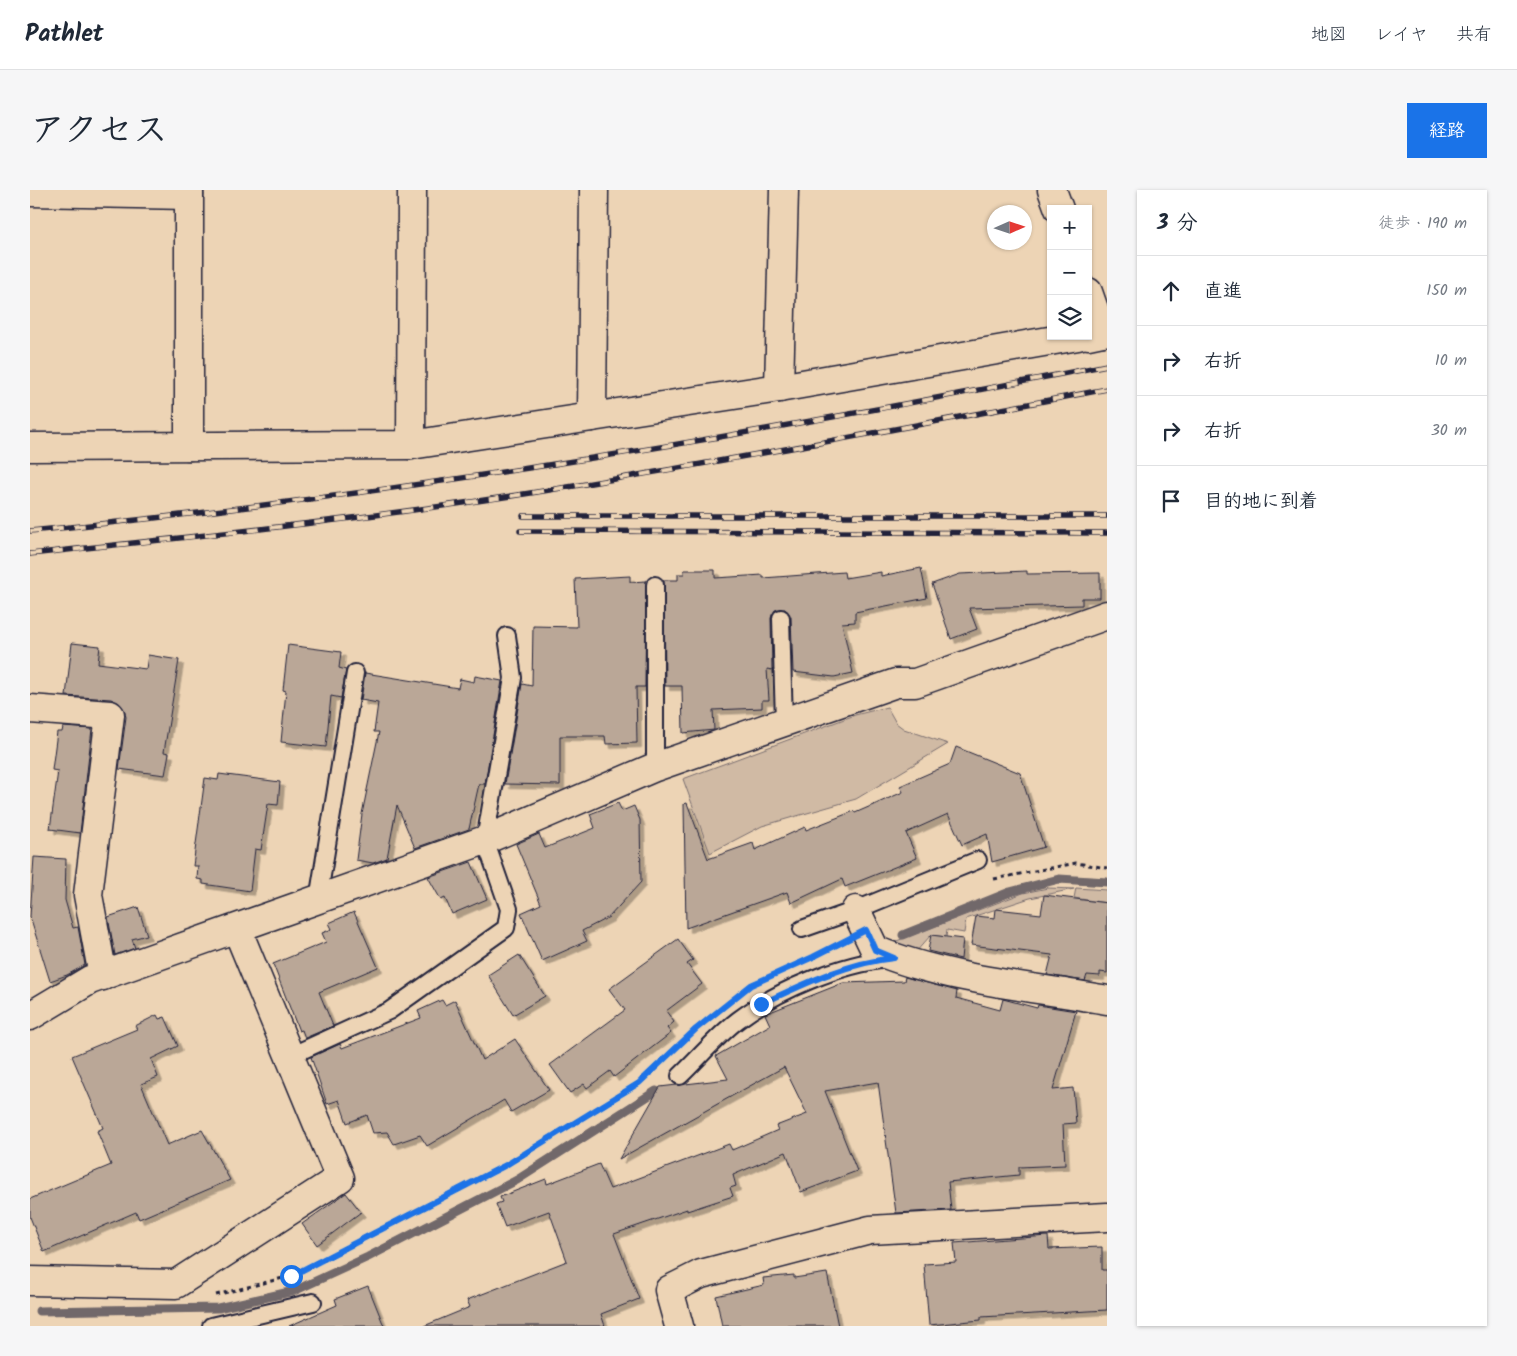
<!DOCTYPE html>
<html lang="ja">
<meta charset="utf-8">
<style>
body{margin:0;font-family:Kalam,"Klee One",sans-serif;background:#f6f6f7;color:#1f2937}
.controls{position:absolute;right:15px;top:15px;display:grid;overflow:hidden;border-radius:0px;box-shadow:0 1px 4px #0004}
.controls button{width:45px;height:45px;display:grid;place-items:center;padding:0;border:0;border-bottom:1px solid #e0e1e3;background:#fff;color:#1f2937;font:25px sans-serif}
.compass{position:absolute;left:957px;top:15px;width:45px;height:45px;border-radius:50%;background:#fff;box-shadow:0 1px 4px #0004;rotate:87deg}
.stop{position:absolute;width:15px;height:15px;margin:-11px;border:4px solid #1a73e8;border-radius:50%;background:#fff}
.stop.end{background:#1a73e8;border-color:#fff;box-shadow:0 1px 5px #0008}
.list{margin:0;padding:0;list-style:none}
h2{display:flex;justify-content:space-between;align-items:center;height:65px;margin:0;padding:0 20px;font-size:21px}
h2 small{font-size:16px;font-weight:400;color:#747a83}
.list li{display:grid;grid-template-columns:32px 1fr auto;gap:15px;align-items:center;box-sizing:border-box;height:70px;padding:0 20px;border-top:1px solid #e0e1e3}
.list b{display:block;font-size:19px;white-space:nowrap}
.list em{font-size:16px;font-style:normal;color:#747a83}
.icon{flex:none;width:28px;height:28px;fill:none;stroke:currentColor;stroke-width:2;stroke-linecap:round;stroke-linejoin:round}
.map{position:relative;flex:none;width:1077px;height:1136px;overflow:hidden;border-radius:0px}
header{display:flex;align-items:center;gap:30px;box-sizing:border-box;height:70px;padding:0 25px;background:#fff;border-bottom:1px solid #e0e1e3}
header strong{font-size:24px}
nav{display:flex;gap:28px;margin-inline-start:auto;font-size:18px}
.intro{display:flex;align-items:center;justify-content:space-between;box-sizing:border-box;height:120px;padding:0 30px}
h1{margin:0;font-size:35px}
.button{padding:12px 22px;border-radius:0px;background:#1a73e8;color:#fff;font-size:18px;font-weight:700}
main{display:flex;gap:30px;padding:0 30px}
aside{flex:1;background:#fff;border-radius:0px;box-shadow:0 1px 4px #0004}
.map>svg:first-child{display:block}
.green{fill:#d0baa4;stroke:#796e70}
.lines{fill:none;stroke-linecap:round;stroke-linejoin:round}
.stream{stroke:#71676a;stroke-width:9}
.building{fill:#baa797;stroke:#22223b;filter:url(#shadow)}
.service-casing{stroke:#22223b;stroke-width:20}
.minor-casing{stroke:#22223b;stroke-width:31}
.tertiary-casing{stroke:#22223b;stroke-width:31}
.path{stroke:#22223b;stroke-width:3;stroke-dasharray:4 4;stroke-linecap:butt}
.service{stroke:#edd4b5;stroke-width:16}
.minor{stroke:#edd4b5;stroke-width:28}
.tertiary{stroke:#edd4b5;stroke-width:28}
.rail-casing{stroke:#22223b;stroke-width:5.5}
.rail{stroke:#edd4b5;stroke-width:4;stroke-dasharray:11;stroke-linecap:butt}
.route{stroke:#1a73e8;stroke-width:6}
</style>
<header>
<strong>Pathlet</strong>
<nav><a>地図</a><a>レイヤ</a><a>共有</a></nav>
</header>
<div class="intro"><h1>アクセス</h1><a class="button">経路</a></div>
<main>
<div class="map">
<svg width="1077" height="1136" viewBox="0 0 1077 1136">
<defs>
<filter id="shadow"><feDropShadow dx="4.5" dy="4.5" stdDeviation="0" flood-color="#0004"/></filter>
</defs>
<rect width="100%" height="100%" fill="#edd4b5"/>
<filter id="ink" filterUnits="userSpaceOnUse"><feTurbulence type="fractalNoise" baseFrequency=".02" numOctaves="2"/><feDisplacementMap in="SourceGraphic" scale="10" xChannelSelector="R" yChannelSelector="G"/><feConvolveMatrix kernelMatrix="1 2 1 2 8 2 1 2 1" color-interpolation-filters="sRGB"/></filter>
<g filter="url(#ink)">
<g class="green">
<path d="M857,517l9,16 8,6 44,15 -92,55 -94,27 -52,27 -27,-74 172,-64z"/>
<path d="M1018,698l26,1 -44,9 -64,21 -2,14 -17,-3 -1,7 -15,-2 -17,19 -20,-12 129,-49z"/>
<path d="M1046,698l31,2v13l-33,-5z"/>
</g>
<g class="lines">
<g class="stream">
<path d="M873,745l107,-43 49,-13 48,3"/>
<path d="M9,1121l179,-3 76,-17 74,-34 149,-77 139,-89"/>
</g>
</g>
<g class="building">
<path d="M891,378l6,30 -72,14v10l-13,1 11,50 -19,4 -41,-5 -2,-55 -6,-8 -10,1 -4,8 1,52 -5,-1 2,31h-7v8l-49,2 1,20 -31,3 -1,-47h-17l-1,-106h14v-6h6v-4h31v8l48,-3v3l81,-6 1,6 36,-6v4z"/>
<path d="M997,381v3l73,-1v25h-18v7l-113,3 8,21 -26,10 -19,-55 28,-10z"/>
<path d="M600,386v6l16,-1 -1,106h-9l1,56 -31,1 -1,-8h-45v49l-55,-1 17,-100 10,2 1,-60 44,1 -2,-48z"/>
<path d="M42,453l28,3 -2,17 48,6 2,-14 31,5 -15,92 5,1 -4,22 -46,-6 7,-52 -2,-8 -5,-6 -8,-4 -45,-3z"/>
<path d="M258,455l53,7 -2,16 7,2 -5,28 -10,-2 -5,51 -45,-5 5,-51 -3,-1z"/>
<path d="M335,483l93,15 2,-9 14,3 1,-6 27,5 -17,103h-6l-10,45 -54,19 -18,-43 -10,53 -14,5 -17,-3 6,-46 17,-82h-5l4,-29 -17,-3z"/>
<path d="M33,537l29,2 -12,104 -30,-4 8,-58 -6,-1 5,-38h5z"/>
<path d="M926,557l64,26 24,74 -52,15 -5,-28 -25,11 -14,-31 -42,19 11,25 -72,29 -3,-8 -51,24 -4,-11 -101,36 -2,-124 3,-1 21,56 45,-16 2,7 50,-23 1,3 48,-19 1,2 48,-21 -3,-6 50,-22z"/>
<path d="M189,584l61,8 -2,23 -10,-1 -7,46 -6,-1 -5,42 -47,-7v-4l-6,-1 1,-13h-5l12,-88 13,2z"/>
<path d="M588,613l4,8 12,-5 6,14 1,62 -32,35 -27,14 5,10 -45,20 -21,-48 20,-9 -25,-60 23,-10 6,14 50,-20 -5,-14z"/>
<path d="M4,667l32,2 -1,41 8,28 5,-1 7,38 -18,10 -17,6 -20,-64z"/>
<path d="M441,672l16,37 -35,15 -7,-16 -4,2 -13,-23z"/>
<path d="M1014,705l63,8v70l-7,-1v4l-13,-1 -2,6 -38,-6 5,-20 -81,-10 5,-29 19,2 1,-9 45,5z"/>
<path d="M108,717l9,28 -15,4 3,9 -20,7 -7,-38z"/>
<path d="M324,722l24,55 -59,25 14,34 -28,12 -3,-8 -3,1 -26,-67 53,-22 -4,-9 10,-4 -3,-6z"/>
<path d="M901,745l32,4 -2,20 -33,-8z"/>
<path d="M648,749l15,21 -6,4 15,20 -36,27 8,11 -7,6 4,5 -57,44 -4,-6 -23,17 -3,-4 -14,9 -20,-28 75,-55 -16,-21z"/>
<path d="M489,765l26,41 -32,19 -25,-40z"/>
<path d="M875,787l52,14 -1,7 44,12 3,-11 34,9 1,-3 38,6 -23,79 20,-2 3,35 -13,1 2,41 -46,2v8l-71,7 3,28 -55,3 -18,-131 -53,9 32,80 -56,21 -15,-40 -53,23 3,11 -6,2 3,8 -46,15v-2l-73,25 25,65 -38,15 4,12h-181l46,-19 -3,-7 100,-39 -18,-50 -44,16 -9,-23 6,-2 -2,-5 46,-18 1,5 52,-20 11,25 119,-45 3,6 46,-20 -2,-4 31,-12 -23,-47 -165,92 41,-72 68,-8 -12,-23 54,-31 -5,-11 78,-31 61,-2z"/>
<path d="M412,810l3,5 10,-5 27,60 33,-21 34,51 -38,22 -7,-12 -77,46 -7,-11 -26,9 -7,-12 -14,1 -6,-18 -20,8 -8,-23 -12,4 -16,-47 29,-13 2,4 79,-30 -3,-7z"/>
<path d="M127,825l2,4 6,-2 13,29 -27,13 7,18 -17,7 26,61 35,-15 28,50 -91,39 -3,-7 -92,40 -14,-35v-18l81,-34 -14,-34 6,-3 -31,-72 65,-27 -2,-3z"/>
<path d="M316,1003l15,19 -44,33 -15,-21z"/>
<path d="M1018,1046l1,13 53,-2v23h5v40l-126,7v3l-52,5 -5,-61 32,-2 -2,-19z"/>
<path d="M797,1083l11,53h-116l-6,-30 48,-11 -1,-7 31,-3v3z"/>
<path d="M338,1096l16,40h-95l48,-21 -2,-6z"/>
</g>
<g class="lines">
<defs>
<g id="service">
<path d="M751,428l3,104"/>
<path d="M625,577v-182"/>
<path d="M288,710l37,-227"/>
<path d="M772,739l54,-19 122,-50"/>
<path d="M260,866l99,-45 117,-83 3,-19 -24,-69 28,-162 -6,-42"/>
<path d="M650,886c19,-18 37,-40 58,-56 40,-30 102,-56 151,-61"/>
<path d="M181,1136l102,-24"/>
</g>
<g id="minor">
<path d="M1022,0l7,19"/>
<path d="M0,2l159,3"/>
<path d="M1058,102l14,40"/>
<path d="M749,198l5,-198"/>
<path d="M562,227l2,-227"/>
<path d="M381,255l1,-255"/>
<path d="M159,256v-256"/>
<path d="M0,519l80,6 -22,180 15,81"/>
<path d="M826,720l19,40c69,29 158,37 232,50"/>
<path d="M0,826l60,-36 395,-140 170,-73 241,-84h19l192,-68"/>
<path d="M0,1091l146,3 164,-106 -103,-249"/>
<path d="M649,1136l-10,-36 32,-16 169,-44 237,-13"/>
</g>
<g id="tertiary">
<path d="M1058,145l19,-4"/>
<path d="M0,257l381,-2 368,-57 299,-52"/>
</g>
</defs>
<use href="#service" class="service-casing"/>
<use href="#minor" class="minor-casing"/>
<use href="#tertiary" class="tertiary-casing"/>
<g class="path">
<path d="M964,689l82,-16 31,5"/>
<path d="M186,1105l75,-19 215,-111 133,-82 18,-17"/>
</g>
<use href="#service" class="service"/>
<use href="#minor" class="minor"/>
<use href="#tertiary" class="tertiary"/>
<defs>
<g id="rail">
<path d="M493,326h584"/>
<path d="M0,341c362,-35 720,-95 1077,-166"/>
<path d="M490,341l587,2"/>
<path d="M0,364c181,-19 364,-38 544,-68 178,-30 356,-63 533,-97"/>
</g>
</defs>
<use href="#rail" class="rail-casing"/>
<use href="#rail" class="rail"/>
</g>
</g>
<g class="lines" filter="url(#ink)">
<path class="route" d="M261,1086l215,-111 133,-82 57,-54 55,-44 62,-28 53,-27 9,20 19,8c-48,5 -90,26 -133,46"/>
</g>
</svg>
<div class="controls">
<button>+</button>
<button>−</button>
<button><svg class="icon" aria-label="layers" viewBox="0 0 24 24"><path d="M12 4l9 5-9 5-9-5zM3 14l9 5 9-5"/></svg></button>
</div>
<svg class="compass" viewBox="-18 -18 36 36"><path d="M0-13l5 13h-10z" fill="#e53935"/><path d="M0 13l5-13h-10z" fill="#747a83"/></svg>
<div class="stop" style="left:261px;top:1086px"></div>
<div class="stop end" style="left:731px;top:814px"></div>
</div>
<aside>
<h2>3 分<small>徒歩 · 190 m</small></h2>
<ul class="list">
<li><svg class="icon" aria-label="ahead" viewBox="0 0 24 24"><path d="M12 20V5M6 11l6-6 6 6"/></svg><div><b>直進</b></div><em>150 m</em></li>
<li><svg class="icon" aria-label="right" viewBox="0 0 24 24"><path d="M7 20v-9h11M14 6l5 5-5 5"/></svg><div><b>右折</b></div><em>10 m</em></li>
<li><svg class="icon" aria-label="right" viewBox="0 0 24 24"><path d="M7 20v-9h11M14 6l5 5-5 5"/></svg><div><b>右折</b></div><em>30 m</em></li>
<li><svg class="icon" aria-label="arrive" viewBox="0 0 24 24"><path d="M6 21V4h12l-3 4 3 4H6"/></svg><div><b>目的地に到着</b></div></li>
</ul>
</aside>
</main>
